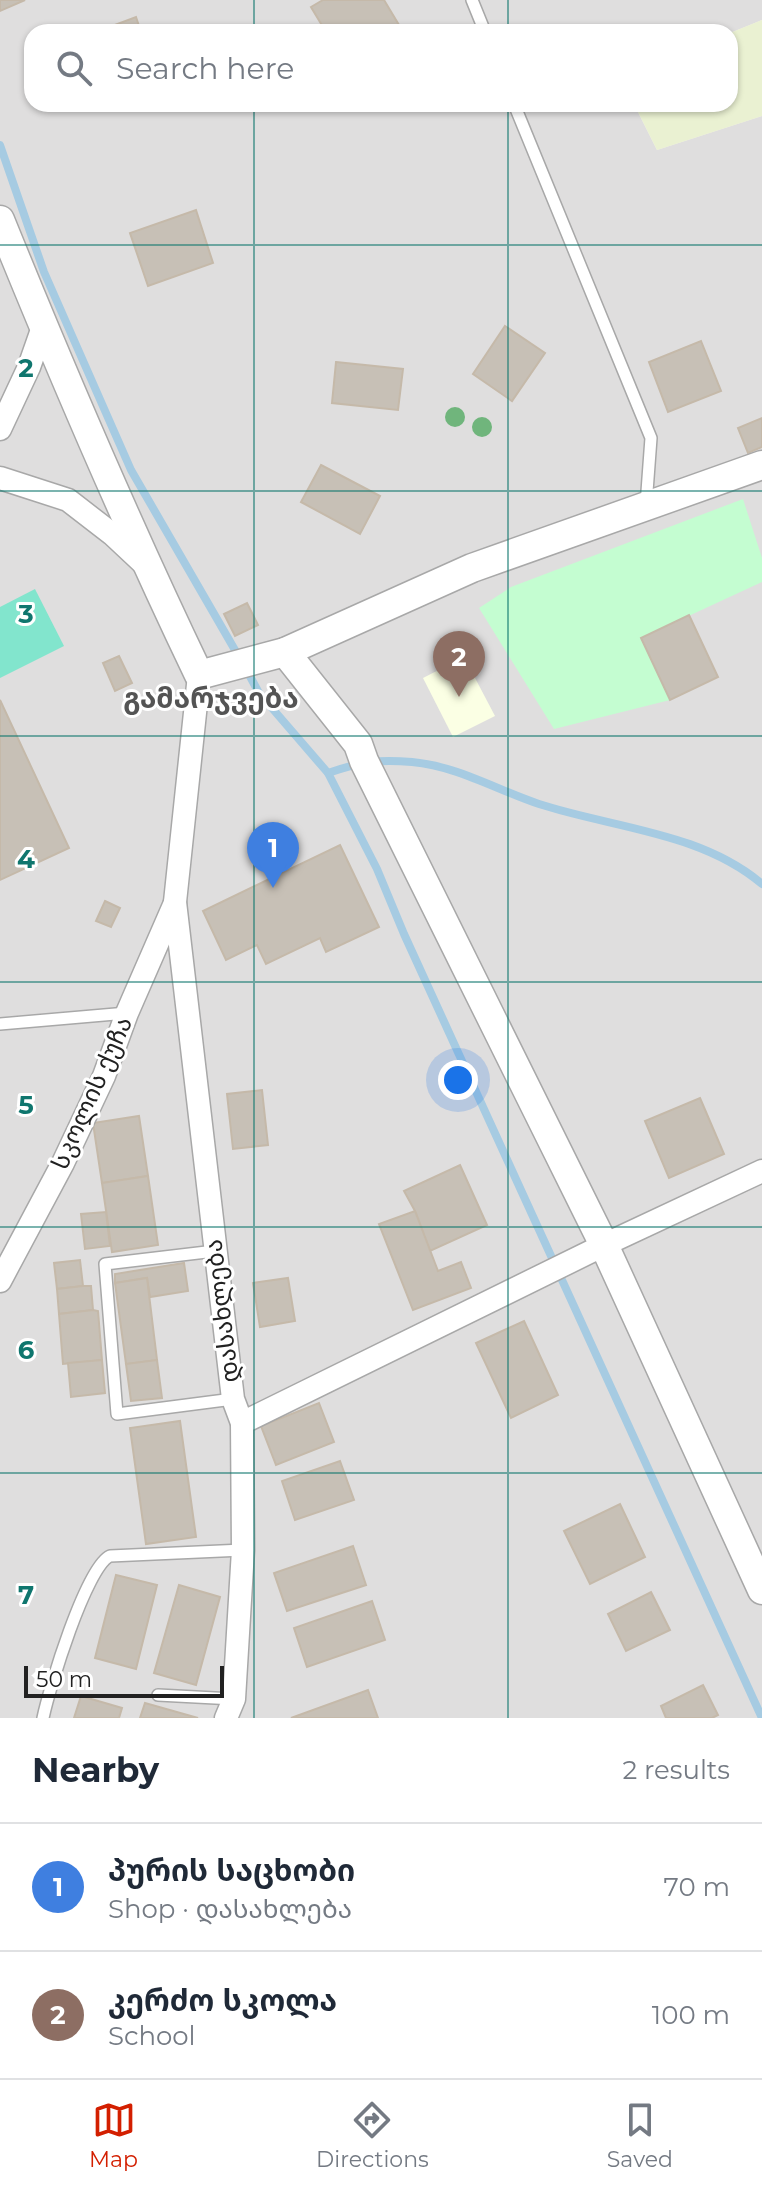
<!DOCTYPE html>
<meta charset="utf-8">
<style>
body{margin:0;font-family:Montserrat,"Noto Sans Georgian",sans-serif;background:#f2f2f3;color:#1f2937}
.scale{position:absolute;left:24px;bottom:20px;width:200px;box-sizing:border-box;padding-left:8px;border:4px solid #212121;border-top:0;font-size:22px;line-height:28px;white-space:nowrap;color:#212121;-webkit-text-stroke:6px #fff;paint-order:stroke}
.you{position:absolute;left:458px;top:1080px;width:28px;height:28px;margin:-20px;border:6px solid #fff;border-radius:50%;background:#1a73e8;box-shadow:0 0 0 12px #1a73e833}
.badge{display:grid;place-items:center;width:52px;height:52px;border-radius:50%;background:#d31f00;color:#fff;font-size:26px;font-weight:700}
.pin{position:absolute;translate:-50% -66px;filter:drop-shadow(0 2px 4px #0008)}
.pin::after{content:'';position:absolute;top:42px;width:28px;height:24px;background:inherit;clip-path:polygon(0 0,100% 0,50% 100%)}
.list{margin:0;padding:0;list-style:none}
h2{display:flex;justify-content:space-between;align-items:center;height:104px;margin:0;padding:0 32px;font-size:34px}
h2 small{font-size:26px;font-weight:400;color:#747a83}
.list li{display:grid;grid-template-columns:52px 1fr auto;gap:24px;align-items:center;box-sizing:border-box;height:128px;padding:0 32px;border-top:2px solid #e0e1e3}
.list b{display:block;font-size:30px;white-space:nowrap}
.list p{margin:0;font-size:26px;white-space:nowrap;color:#747a83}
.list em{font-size:26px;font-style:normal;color:#747a83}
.icon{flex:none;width:44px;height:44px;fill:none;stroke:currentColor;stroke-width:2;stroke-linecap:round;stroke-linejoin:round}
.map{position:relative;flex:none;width:762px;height:1718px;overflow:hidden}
.search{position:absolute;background:#fff;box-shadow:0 2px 6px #0004;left:24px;right:24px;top:24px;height:88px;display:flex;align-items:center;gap:20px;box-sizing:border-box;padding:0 28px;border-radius:24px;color:#747a83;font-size:30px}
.sheet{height:360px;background:#fff}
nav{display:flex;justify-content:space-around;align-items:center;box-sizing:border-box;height:112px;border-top:2px solid #e0e1e3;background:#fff;font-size:22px;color:#747a83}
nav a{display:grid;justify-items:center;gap:4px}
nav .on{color:#d31f00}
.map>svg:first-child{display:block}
.residential{fill:#dfdede}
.education{fill:#fbffe4}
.farmland{fill:#eaf1d2}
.park{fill:#c4fdd1}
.pitch{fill:#82e5cd}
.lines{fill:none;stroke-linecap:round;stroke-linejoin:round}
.stream{stroke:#a6cbe2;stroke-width:8}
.building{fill:#c7c0b6;stroke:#c5b9a9;stroke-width:2}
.service-casing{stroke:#a8a8a8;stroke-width:14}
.minor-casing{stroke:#a8a8a8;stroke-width:25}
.tertiary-casing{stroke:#a8a8a8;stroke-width:31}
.service{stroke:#fff;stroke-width:11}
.minor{stroke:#fff;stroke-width:22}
.tertiary{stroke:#fff;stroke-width:28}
.tree{fill:#70b57c}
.grid{fill:none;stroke:#0f766e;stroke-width:2;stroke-opacity:0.55}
.labels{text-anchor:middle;stroke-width:6;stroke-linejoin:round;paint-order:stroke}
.street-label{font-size:24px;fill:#212121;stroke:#fff}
.quarter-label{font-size:28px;font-weight:bold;fill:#545454;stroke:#fff}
.grid-label{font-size:26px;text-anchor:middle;font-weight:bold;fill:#0f766e;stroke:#fff;stroke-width:6;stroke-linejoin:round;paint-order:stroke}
</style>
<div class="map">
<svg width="762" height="1718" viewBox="0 0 762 1718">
<rect width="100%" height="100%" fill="#f2f0e8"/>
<path class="residential" d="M0,0h762v20l-32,13 -698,-1v72h602l23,46 105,-34v1602h-762z"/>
<path class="education" d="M464,657l31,59 -42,21 -30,-59z"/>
<path class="farmland" d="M762,20v96l-105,34 -23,-46h96v-71z"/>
<path class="park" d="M743,499l19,59v24l-121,56 29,62 -116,29 -75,-121 32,-21z"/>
<path class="pitch" d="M35,589l29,57 -64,32v-71z"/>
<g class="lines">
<g class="stream">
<path d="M0,145l44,127 87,198 108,187"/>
<path d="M246,669l13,24 69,80 49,96 27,65 358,784"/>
<path d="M328,773c32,-11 49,-14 84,-11 45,4 85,28 127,42 74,24 162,28 223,80"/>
</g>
</g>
<g class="building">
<path d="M0,0h25l-25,11z"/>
<path d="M323,0h61l15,25 -11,7h-62l-15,-25z"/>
<path d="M136,17l5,15h-45z"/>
<path d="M196,210l17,53 -65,23 -18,-53z"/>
<path d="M505,326l40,27 -33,48 -39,-27z"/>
<path d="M701,341l20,50 -53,21 -19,-50z"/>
<path d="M336,362l67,7 -5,41 -66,-7z"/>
<path d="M762,418v29l-14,6 -10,-25z"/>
<path d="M321,465l59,31 -20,38 -59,-32z"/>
<path d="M247,603l11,22 -23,11 -11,-22z"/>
<path d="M689,615l29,62 -48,23 -29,-62z"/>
<path d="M119,656l13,27 -17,8 -12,-28z"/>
<path d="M0,700l69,148 -69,32z"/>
<path d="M340,845l39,82 -53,25 -6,-14 -54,26 -9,-19 -31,15 -23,-49z"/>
<path d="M105,901l15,7 -9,19 -15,-6z"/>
<path d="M262,1090l6,55 -35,4 -6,-55z"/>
<path d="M700,1098l24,56 -55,24 -24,-57z"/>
<path d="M139,1116l9,60 -46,7 -9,-60z"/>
<path d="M460,1165l27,60 -57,26 -15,-40 -11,-20z"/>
<path d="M148,1176l10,69 -46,7 -10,-69z"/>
<path d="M415,1211l23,60 23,-9 10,26 -58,22 -34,-86z"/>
<path d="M106,1212l4,34 -25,3 -4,-35z"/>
<path d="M80,1260l3,26 -26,3 -3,-26z"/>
<path d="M184,1263l4,28 -38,6 -3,-19 -32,5v-9z"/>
<path d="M147,1278l10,82 -31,4 -11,-81z"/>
<path d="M288,1278l7,43 -35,6 -7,-44z"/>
<path d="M83,1286h8l2,24 -34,4 -2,-25z"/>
<path d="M93,1310l5,1 4,49 -39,4 -4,-50z"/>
<path d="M524,1321l34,74 -47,23 -35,-75z"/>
<path d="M102,1360l3,33 -34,4 -3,-34z"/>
<path d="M157,1360l5,38 -31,3 -5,-37z"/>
<path d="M319,1403l15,39 -58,23 -15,-39z"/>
<path d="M180,1421l16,116 -50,7 -16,-116z"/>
<path d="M340,1461l14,39 -59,20 -13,-39z"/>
<path d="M620,1504l25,53 -55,27 -26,-53z"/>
<path d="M353,1546l13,39 -79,26 -13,-38z"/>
<path d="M116,1575l41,10 -21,84 -41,-11z"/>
<path d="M179,1585l41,12 -24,88 -42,-12z"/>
<path d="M651,1592l19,38 -44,21 -18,-37z"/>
<path d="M372,1601l13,39 -78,27 -13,-39z"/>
<path d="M703,1685l15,30 -6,3h-46l-5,-12z"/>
<path d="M368,1690l10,28h-87z"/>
<path d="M81,1696l41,12 -3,10h-45z"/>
<path d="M145,1703l53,15h-58z"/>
</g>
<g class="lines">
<defs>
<g id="service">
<path d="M472,0l13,32"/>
<path d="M514,104l137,334 -5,67"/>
<path d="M0,1024l127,-11"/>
<path d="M215,1251l-110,13 12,150 116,-15"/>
<path d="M158,1695l76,4"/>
<path d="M43,1718c6,-29 43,-151 67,-162l133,-6"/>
</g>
<g id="minor">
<path d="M0,429l29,-62 14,-40"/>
<path d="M0,478l68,22 44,34 32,30"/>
<path d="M199,675l-24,227 58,497 9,24 1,127 -9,149 -8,19"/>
<path d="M0,1281l63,-118 41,-87 23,-63 48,-110"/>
<path d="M242,1423l362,-178 158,-74"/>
</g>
<g id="tertiary">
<path d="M0,220c62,153 127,305 199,455l86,-23 187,-84 290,-103"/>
<path d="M285,652l73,92 6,17 240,484 158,345"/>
</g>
</defs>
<use href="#service" class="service-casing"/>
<use href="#minor" class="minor-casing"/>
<use href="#tertiary" class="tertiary-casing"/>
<use href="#service" class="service"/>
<use href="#minor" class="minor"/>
<use href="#tertiary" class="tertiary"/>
</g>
<g class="tree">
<circle cx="455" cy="417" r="10"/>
<circle cx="482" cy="427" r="10"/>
</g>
<path class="grid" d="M254,0v32M508,0v32M254,104v1614M508,104v1614M0,245h762M0,491h762M0,736h762M0,982h762M0,1227h762M0,1473h762"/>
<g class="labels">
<g class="street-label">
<text transform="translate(92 1093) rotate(-66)" y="8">სკოლის ქუჩა</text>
<text transform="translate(222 1311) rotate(-97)" y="8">დასახლება</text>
</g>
<g class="quarter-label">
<text x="211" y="708">გამარჯვება</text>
</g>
</g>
<g class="grid-label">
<text x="26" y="377">2</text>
<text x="26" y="623">3</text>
<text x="26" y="868">4</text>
<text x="26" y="1114">5</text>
<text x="26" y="1359">6</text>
<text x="26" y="1604">7</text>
</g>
</svg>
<div class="scale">50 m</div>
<div class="you"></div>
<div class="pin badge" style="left:273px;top:888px;background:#3f7fe0">1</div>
<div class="pin badge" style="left:459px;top:697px;background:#8d6e63">2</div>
<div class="search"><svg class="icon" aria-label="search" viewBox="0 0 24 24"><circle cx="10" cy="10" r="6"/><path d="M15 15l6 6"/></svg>Search here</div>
</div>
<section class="sheet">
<h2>Nearby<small>2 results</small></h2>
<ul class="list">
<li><span class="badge" style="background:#3f7fe0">1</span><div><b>პურის საცხობი</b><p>Shop · დასახლება</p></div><em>70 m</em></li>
<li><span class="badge" style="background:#8d6e63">2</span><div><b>კერძო სკოლა</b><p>School</p></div><em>100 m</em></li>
</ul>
</section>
<nav>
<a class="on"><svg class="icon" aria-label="map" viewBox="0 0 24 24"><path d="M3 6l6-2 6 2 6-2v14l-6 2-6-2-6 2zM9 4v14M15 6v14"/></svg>Map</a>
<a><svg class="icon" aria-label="directions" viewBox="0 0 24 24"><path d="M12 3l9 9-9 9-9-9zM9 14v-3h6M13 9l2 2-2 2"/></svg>Directions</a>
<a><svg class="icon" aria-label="saved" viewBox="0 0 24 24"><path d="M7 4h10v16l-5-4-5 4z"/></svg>Saved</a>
</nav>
